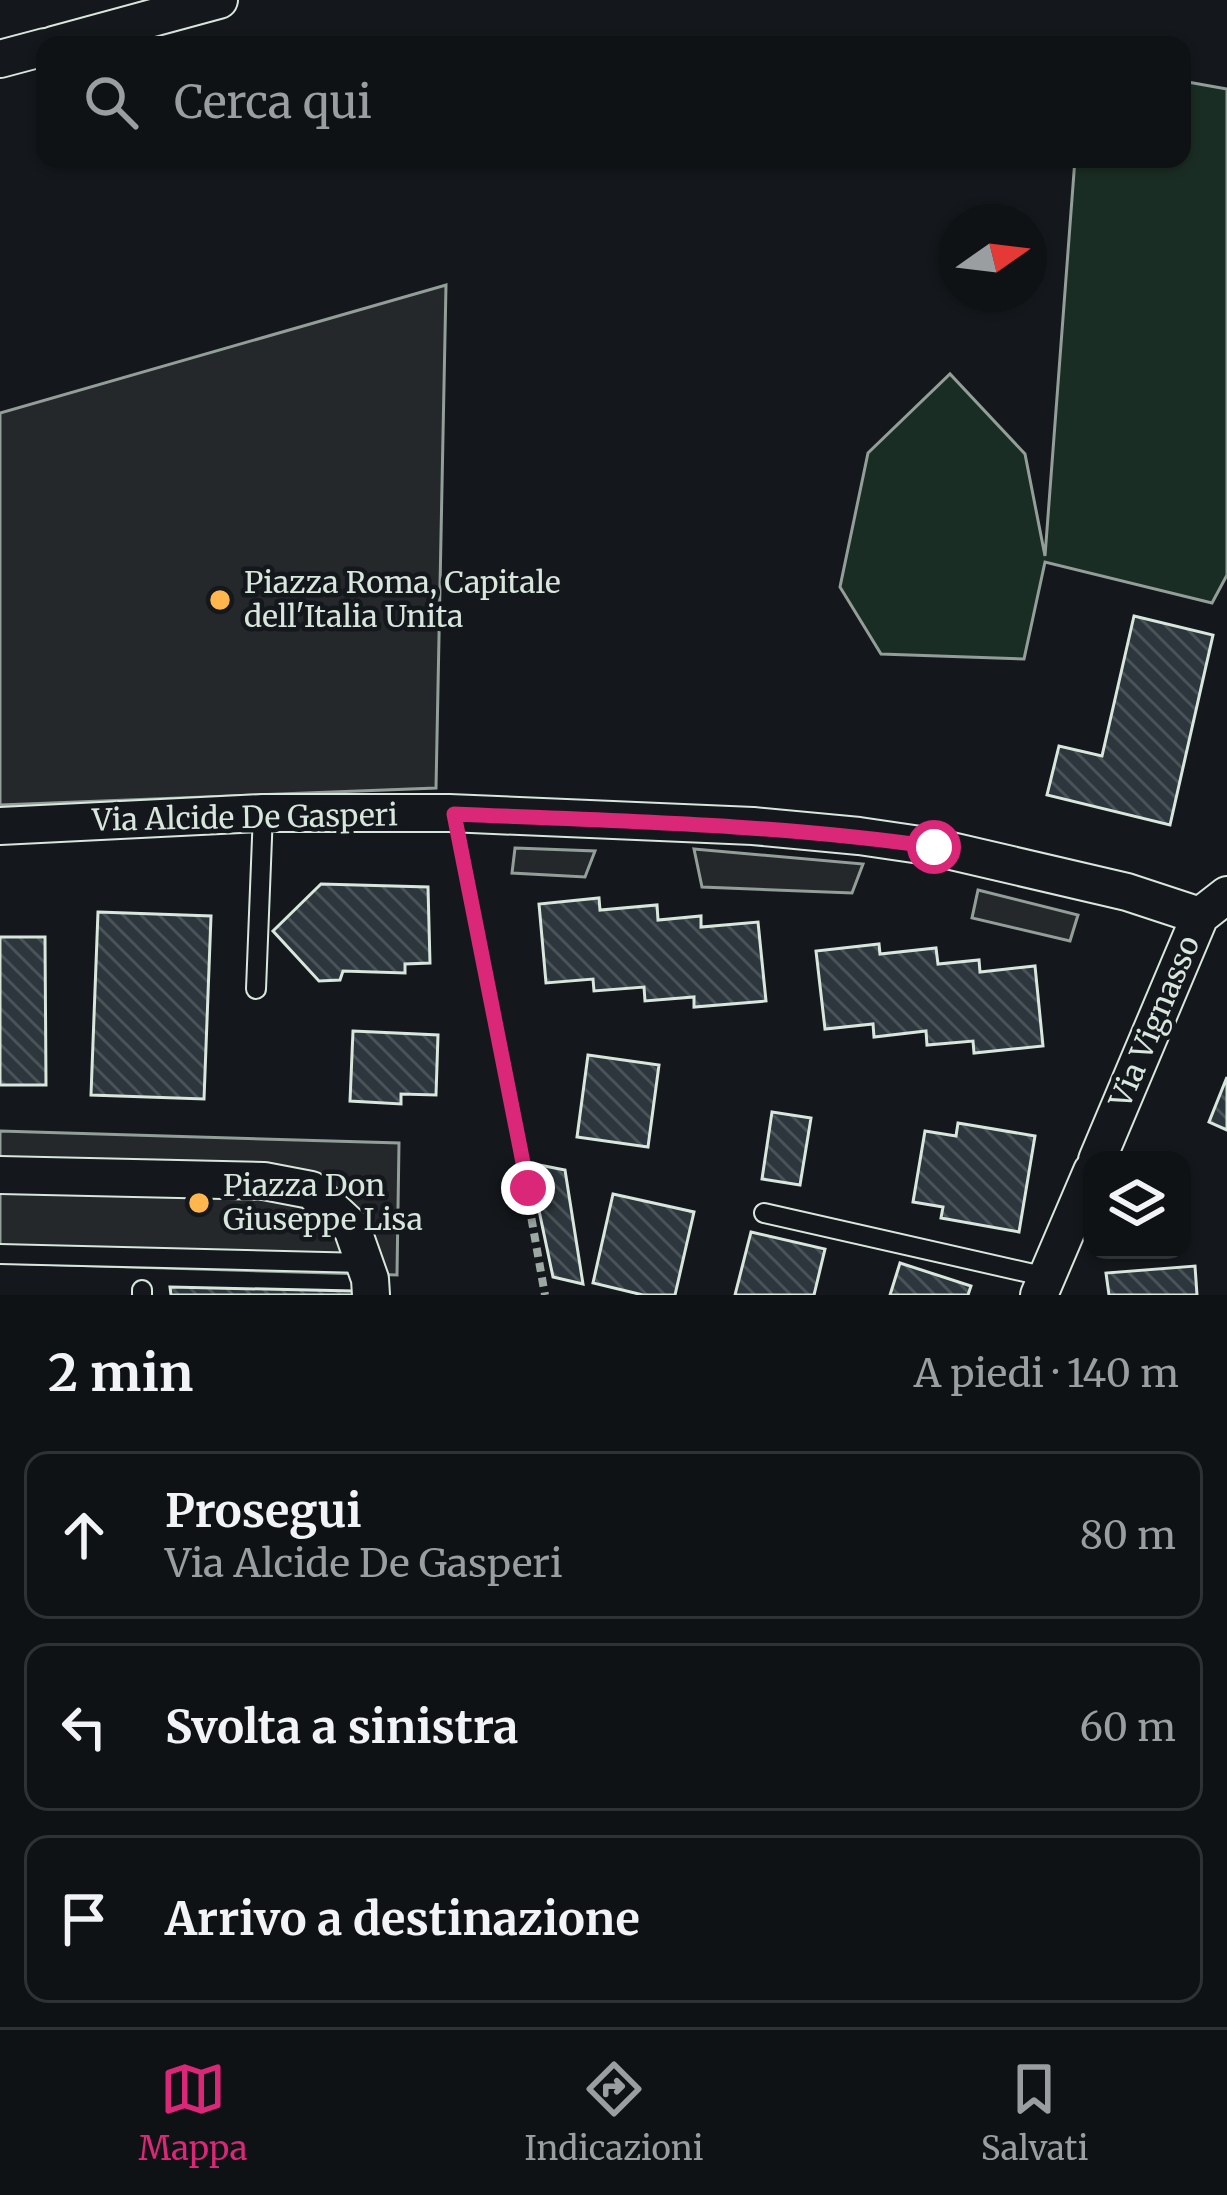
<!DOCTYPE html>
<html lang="it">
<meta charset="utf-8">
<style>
body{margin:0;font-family:Merriweather,serif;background:#181b1e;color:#f1f3f6}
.controls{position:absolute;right:36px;bottom:36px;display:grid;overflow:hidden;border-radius:24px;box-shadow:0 3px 9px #0004}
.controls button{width:108px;height:108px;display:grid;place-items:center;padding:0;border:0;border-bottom:3px solid #2f3234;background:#0f1215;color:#f1f3f6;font:60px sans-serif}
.compass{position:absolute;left:939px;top:204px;width:108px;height:108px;border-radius:50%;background:#0f1215;box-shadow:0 3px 9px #0004;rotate:76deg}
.stop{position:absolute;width:36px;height:36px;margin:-27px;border:9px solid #db2777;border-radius:50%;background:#fff}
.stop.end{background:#db2777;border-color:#fff;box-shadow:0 3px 12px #0008}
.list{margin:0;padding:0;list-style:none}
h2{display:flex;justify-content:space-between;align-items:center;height:156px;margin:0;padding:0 48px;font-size:51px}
h2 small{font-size:39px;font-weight:400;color:#9b9ea0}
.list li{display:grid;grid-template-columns:78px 1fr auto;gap:36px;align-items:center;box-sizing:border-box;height:168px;margin:0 24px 24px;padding:0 24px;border:3px solid #2f3234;border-radius:24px}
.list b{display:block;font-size:45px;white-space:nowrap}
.list p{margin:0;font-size:39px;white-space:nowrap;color:#9b9ea0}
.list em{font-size:39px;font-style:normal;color:#9b9ea0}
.icon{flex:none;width:66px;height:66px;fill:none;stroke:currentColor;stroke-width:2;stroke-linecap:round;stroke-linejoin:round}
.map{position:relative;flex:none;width:1227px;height:1295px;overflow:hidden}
.search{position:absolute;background:#0f1215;box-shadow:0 3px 9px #0004;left:36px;right:36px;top:36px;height:132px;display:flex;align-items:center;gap:30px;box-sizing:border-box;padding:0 42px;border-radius:24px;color:#9b9ea0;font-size:45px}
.sheet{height:732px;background:#0f1215}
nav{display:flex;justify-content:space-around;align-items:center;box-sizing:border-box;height:168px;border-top:3px solid #2f3234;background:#0f1215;font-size:33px;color:#9b9ea0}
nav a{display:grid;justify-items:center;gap:6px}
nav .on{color:#db2777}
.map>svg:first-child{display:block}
.green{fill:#1a2d24;stroke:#939e99;stroke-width:3}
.parking{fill:#24282b;stroke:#939e99;stroke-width:3}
.building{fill:url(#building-back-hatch);stroke:#d8e6dc;stroke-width:3}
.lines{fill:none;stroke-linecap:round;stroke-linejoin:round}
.lane-casing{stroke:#d8e6dc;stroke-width:22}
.street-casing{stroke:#d8e6dc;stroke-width:40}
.path{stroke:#9da8a2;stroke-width:8;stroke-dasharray:9 6;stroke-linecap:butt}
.lane{stroke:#14181c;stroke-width:18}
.street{stroke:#14181c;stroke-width:36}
.route{stroke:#db2777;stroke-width:15}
.poi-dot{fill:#ffb74d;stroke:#14181c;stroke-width:4.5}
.labels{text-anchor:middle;stroke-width:9;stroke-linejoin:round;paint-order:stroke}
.poi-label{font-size:30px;fill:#d8e6dc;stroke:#14181c;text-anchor:start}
.street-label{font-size:30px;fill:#d8e6dc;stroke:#14181c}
</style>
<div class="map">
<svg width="1227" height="1295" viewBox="0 0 1227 1295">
<defs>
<pattern id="building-back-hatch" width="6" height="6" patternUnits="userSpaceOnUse" patternTransform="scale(3)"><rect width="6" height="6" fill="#2c363c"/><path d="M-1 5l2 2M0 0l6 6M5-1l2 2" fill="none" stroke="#4a5358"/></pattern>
</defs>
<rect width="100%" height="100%" fill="#14181c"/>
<path class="green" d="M1182,81l45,8v486l-15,28 -167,-41 -21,97 -143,-5 -41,-67 28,-134 82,-79 75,80 20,102 30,-397h107z"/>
<g class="parking">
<path d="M446,285l-10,503 -436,17v-392z"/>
<path d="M515,848l80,3 -10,26 -73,-4z"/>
<path d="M694,849l169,15 -11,29 -150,-6z"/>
<path d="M978,890l100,25 -8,26 -98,-23z"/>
<path d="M0,1131l399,12 -2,132 -397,-12z"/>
</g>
<g class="building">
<path d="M1134,616l79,19 -43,190 -123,-30 12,-49 43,10z"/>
<path d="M321,884l107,3 2,76 -25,1v9l-62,-2 -3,9 -21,1 -46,-50z"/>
<path d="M599,898l1,12 57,-5 1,15 43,-4v11l57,-5 8,79 -72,6v-10l-49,4 -1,-14 -50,4 -1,-12 -47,4 -7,-79z"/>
<path d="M98,912l113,4 -7,183 -113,-4z"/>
<path d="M0,937h45l1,148h-46z"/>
<path d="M879,944l1,10 56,-6 2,16 41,-4 1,12 55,-6 8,80 -69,7 -1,-12 -46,4 -1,-14 -52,6 -1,-13 -48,5 -9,-78z"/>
<path d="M353,1031l85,4 -2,60 -35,-1v10l-51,-3z"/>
<path d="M588,1055l71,10 -11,82 -71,-10z"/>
<path d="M1227,1077v53l-18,-8z"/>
<path d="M772,1112l39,6 -11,67 -38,-6z"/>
<path d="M958,1123l77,13 -16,96 -78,-14 2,-11 -30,-5 12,-71 31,5z"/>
<path d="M529,1163l36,7 18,114 -30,-7z"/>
<path d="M613,1194l81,18 -19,83h-32l-50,-12z"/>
<path d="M751,1232l74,17 -11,46h-79z"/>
<path d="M900,1263l71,23 -3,9h-78z"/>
<path d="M1195,1266l2,29h-88l-3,-22z"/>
<path d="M170,1287l183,4 1,4h-183z"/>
</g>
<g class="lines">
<defs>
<g id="lane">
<path d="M256,989l7,-176"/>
<path d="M764,1213l283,64"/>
<path d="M0,1254l365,9"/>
<path d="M142,1290v5"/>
</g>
<g id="street">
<path d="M53,45l166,-45"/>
<path d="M0,59l45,-12"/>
<path d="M0,826l263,-13h186l304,13 106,10 75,11 193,45 73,24"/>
<path d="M1097,1160l103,-244 27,-21"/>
<path d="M0,1175l264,6 47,9 41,38 18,51 1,16"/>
<path d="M1039,1295l53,-124"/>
</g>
</defs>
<use href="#lane" class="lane-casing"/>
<use href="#street" class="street-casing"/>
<path class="path" d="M462,850l35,174 48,271"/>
<use href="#lane" class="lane"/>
<use href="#street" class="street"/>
</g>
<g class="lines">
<path class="route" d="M528,1188l-74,-374c160,7 321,10 480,33"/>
</g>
<g class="poi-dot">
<circle cx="220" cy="600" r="12"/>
<circle cx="199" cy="1203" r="12"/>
</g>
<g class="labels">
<g class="poi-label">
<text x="244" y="593">Piazza Roma, Capitale<tspan x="244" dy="34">dell'Italia Unita</tspan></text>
<text x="223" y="1196">Piazza Don<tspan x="223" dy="34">Giuseppe Lisa</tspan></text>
</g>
<g class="street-label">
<text transform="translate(245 818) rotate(-1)" y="10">Via Alcide De Gasperi</text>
<text transform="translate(1155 1022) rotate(-67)" y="10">Via Vignasso</text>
</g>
</g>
</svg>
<div class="controls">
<button><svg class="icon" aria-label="layers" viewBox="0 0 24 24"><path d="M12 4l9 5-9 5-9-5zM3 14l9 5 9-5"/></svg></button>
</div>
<svg class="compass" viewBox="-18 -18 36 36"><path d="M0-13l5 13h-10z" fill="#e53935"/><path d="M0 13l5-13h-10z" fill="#9b9ea0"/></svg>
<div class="stop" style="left:934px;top:847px"></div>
<div class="stop end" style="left:528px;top:1188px"></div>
<div class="search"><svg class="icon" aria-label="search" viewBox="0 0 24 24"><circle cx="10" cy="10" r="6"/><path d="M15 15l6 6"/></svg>Cerca qui</div>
</div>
<section class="sheet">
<h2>2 min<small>A piedi · 140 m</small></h2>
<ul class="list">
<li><svg class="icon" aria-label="ahead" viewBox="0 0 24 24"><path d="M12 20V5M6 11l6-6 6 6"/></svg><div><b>Prosegui</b><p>Via Alcide De Gasperi</p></div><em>80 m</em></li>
<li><svg class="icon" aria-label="left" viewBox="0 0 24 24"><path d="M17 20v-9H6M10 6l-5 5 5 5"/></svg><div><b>Svolta a sinistra</b></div><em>60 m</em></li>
<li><svg class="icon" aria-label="arrive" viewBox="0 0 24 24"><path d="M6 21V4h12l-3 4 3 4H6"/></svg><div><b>Arrivo a destinazione</b></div></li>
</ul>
</section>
<nav>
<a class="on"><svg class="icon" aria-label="map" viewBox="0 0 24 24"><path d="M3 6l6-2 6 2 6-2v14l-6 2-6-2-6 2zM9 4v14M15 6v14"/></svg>Mappa</a>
<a><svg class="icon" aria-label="directions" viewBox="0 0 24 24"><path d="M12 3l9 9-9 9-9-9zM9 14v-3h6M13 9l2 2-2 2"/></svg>Indicazioni</a>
<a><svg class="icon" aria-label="saved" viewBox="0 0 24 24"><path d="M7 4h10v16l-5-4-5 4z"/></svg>Salvati</a>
</nav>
